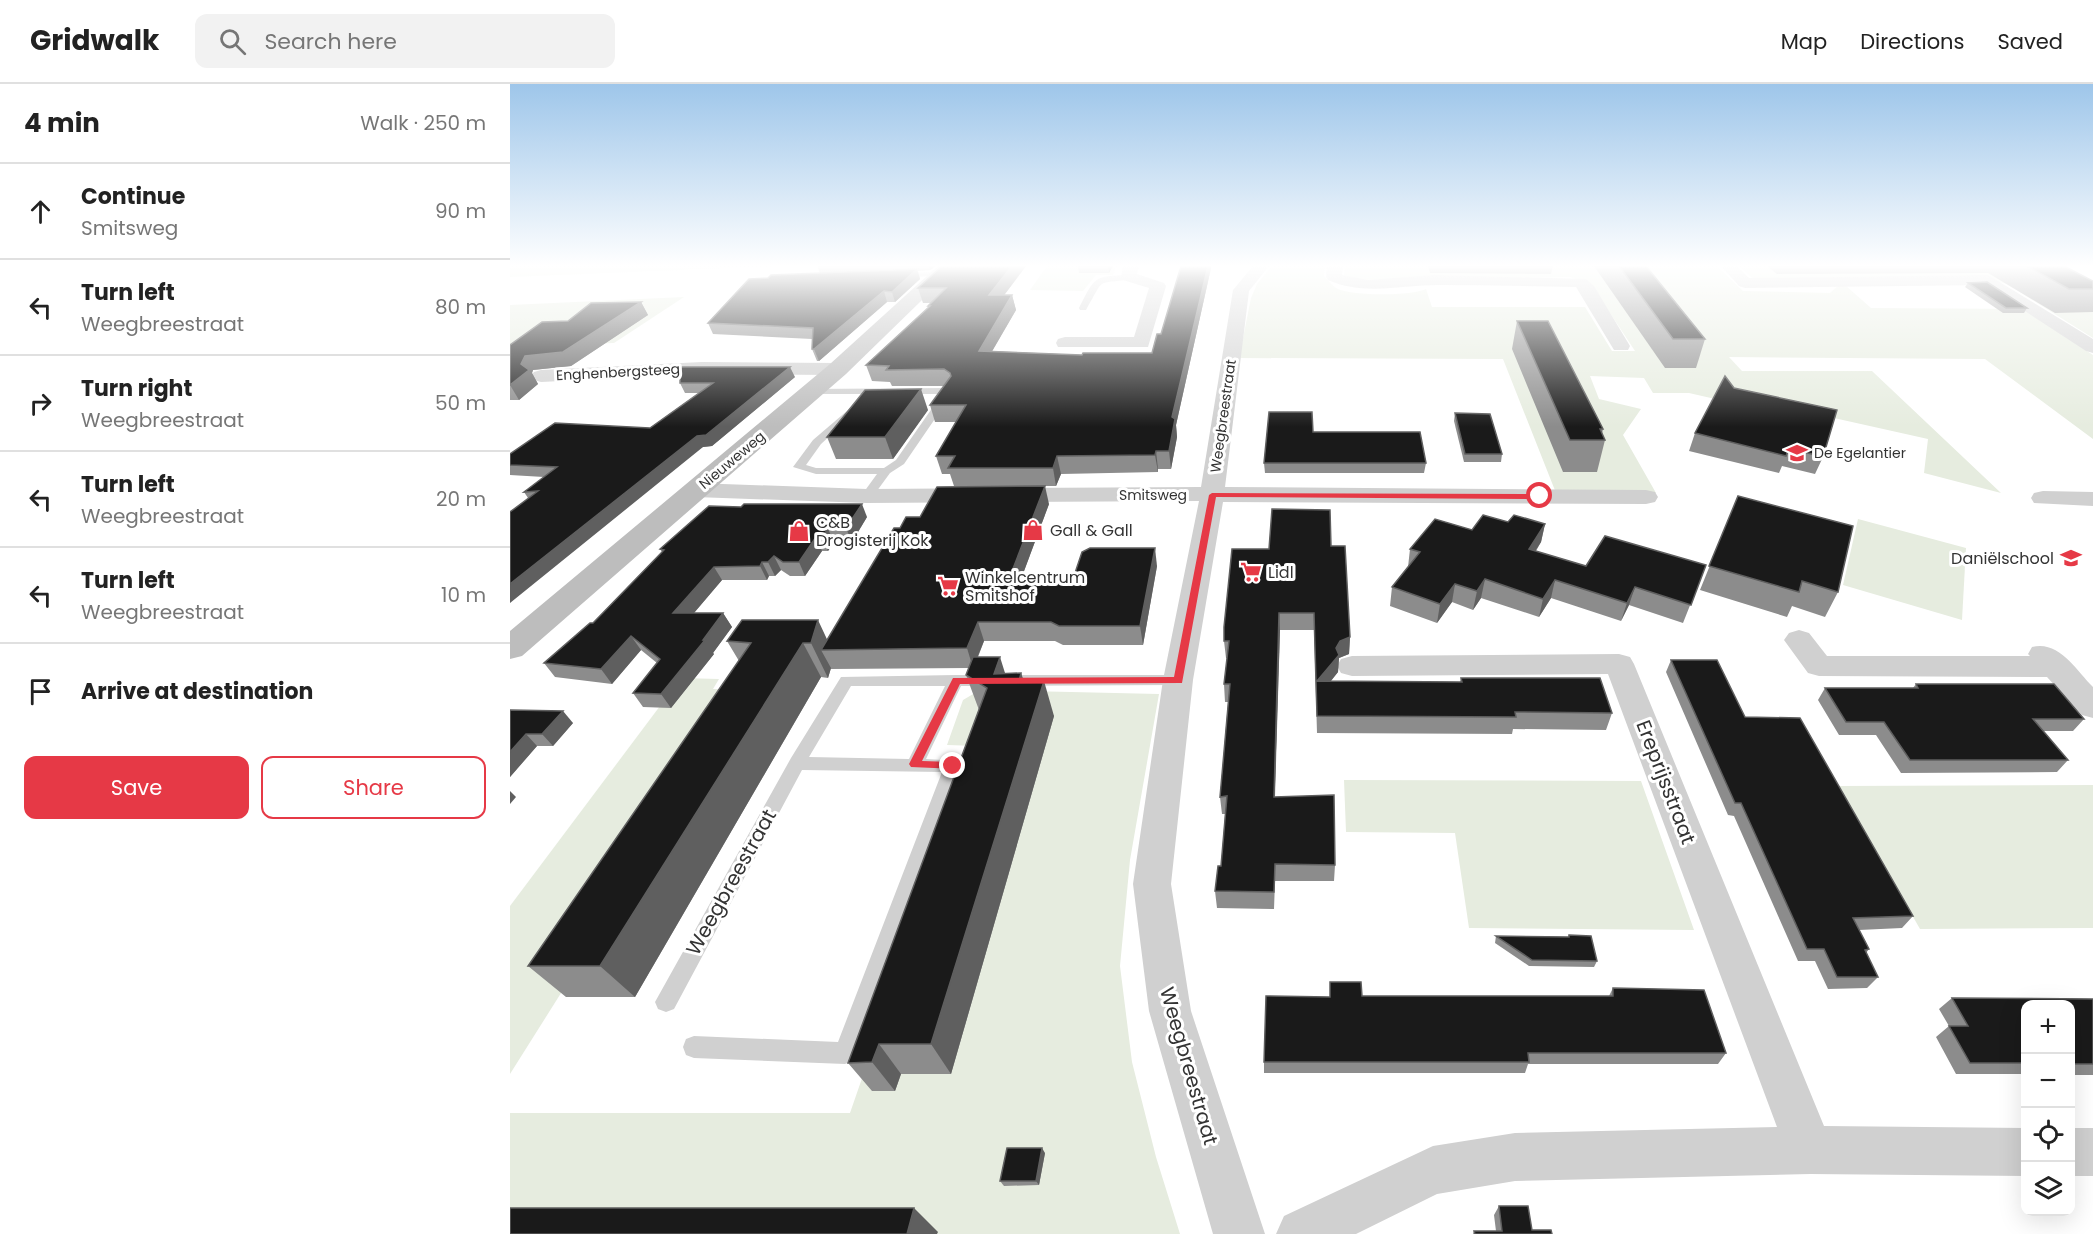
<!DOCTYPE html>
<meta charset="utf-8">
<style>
body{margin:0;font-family:Poppins,sans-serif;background:#f2f2f2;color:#222}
.controls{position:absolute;right:18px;bottom:18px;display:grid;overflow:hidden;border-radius:12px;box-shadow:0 6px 24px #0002}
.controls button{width:54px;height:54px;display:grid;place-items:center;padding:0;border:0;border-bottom:2px solid #e0e0e0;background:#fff;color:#222;font:30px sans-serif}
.stop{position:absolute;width:18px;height:18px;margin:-14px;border:4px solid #e63946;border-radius:50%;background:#fff}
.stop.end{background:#e63946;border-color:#fff;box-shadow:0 2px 6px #0008}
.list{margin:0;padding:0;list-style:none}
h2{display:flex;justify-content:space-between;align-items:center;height:78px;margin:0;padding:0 24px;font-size:26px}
h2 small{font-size:20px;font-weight:400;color:#767676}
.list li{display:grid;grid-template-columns:39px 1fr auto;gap:18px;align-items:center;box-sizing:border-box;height:96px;padding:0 24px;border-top:2px solid #e0e0e0}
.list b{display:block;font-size:22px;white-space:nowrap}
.list p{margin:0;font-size:20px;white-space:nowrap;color:#767676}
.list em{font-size:20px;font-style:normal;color:#767676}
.actions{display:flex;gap:12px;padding:18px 24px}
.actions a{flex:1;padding:14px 0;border:2px solid #e63946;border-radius:12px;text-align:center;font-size:21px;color:#e63946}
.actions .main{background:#e63946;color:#fff}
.icon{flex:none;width:33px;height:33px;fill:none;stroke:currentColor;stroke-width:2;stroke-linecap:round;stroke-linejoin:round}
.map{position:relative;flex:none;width:1583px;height:1150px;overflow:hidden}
header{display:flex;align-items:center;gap:36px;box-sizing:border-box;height:84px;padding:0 30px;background:#fff;border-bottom:2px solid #e0e0e0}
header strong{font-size:28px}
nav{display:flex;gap:33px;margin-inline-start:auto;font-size:21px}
.search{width:420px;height:54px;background:#f2f2f2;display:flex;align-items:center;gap:15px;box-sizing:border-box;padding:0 21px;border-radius:12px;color:#767676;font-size:22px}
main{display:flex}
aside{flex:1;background:#fff}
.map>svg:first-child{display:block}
.green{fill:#e6ecdf}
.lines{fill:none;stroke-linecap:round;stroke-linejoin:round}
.lane{fill:#d0d0d0;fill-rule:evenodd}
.street{fill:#d0d0d0;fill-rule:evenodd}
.secondary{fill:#bdbdbd;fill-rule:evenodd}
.wall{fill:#8c8c8c}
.shaded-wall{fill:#5f5f5f}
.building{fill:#1a1a1a;stroke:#5f5f5f;stroke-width:1.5}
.route{fill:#e63946}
.labels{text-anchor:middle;stroke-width:6;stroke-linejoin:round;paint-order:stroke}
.far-street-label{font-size:14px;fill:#333;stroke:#fff}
.far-poi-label{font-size:14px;fill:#333;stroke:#fff;text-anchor:start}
.poi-label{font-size:16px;fill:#333;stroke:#fff;text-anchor:start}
.near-street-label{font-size:20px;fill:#333;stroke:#fff}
</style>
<header>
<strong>Gridwalk</strong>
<div class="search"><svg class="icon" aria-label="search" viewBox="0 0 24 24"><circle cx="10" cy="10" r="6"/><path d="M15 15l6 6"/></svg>Search here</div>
<nav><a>Map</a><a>Directions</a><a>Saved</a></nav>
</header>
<main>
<aside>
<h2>4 min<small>Walk · 250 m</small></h2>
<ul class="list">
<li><svg class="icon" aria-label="ahead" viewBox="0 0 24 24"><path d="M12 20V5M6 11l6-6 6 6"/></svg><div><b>Continue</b><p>Smitsweg</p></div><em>90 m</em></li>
<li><svg class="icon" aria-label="left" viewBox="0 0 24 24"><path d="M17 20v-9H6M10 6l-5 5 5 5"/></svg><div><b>Turn left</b><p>Weegbreestraat</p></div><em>80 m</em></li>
<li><svg class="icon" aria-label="right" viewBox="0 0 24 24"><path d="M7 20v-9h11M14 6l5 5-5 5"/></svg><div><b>Turn right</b><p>Weegbreestraat</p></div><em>50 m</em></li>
<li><svg class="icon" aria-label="left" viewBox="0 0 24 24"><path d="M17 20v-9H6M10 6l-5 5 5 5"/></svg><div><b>Turn left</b><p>Weegbreestraat</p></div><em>20 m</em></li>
<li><svg class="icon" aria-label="left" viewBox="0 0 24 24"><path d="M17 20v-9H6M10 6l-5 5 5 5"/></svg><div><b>Turn left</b><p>Weegbreestraat</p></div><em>10 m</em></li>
<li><svg class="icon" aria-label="arrive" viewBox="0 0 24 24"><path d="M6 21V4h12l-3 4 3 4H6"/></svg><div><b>Arrive at destination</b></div></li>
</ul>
<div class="actions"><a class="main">Save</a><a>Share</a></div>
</aside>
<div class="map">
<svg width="1583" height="1150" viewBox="0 0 1583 1150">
<rect width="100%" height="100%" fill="#fff"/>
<g class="green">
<path d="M0,182h268l-268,11z"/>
<path d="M537,182h70l-4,9h-17l-13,16 -53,-1z"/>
<path d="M762,182h53l-1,10c4,4 9,11 14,13 15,7 74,7 88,0l6,18h153l27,44h23l-44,-67 -21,-7 -218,3 -8,-5 1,-9h372l26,25 87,2 9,-8h6l26,23 152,1 70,46v84l-108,-80 -256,-2 13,14h130l129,122 -77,-20 4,-34 -174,-39 -30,1 -35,-8h-36l-9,-15 -54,-2 9,23 42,10 -18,26 33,58h-100l-53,-134 -264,-1 12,-60 6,-14z"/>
<path d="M1229,182h308l46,27v45l-86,-54 -30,-7h-159l-9,7 -51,-1z"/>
<path d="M174,213l-70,46 -104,4v-42z"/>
<path d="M1348,435l108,29 -4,72 -119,-35z"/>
<path d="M171,594l38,1 -6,10 39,1 -242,384v-168z"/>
<path d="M470,606l179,4 -29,166 -10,106 12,96 24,95 24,77h-273l-397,-23v-98h340l127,-367 -30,-1 16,-45z"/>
<path d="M834,696l297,1 53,149 -225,-2 -14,-95 -109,-1z"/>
<path d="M1583,701v143l-173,1 -82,-143z"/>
</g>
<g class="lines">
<g class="lane">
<path d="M430,188h3v4l-44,1 -4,-2 4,-2z"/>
<path d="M619,191h3v4c-38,6 -26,-3 -46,31h-6l-1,-2c16,-31 14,-32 50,-33z"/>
<path d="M439,304l5,3 -50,73 -14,9 -19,26h-8l-2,-3 16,-22h-61l-23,-7 20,-27 42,-36 4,1v4l-38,35 -15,21 10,3h68l12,-8 46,-66h-130l-5,-3 1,-2z"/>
<path d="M446,591h222l5,1 3,4 -3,4 -5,1 -217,1 -35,73 33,2 2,5 -108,295 -8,3 -151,-6 -8,-3 -3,-8 3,-8 8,-3 144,6 104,-270 -140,-2 -128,239 -8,3 -8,-3 -3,-7 136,-244 50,-81zM341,602h94l-36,73 -100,-2z"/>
</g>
<g class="street">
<path d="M613,182h16l-2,8 27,9 2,3 -18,61h-90l-2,-4 2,-4 7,-2h69l15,-49 -26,-8 -2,-3z"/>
<path d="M743,182h16l-20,25 -24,196 421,3 9,2 3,5 -3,5 -9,2 -423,-2 -30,178 -22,204 20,127 74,223h-52l-64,-223 -16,-127 30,-204 36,-179 -332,2 -172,-6 -8,-2 -4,-5 4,-5 8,-2 172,6 334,-2 32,-197z"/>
<path d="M817,182h16l-1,9 26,5 66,-5 152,4 8,7 36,60 -2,4h-14l-38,-63c-46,-1 -92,-2 -138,-2 -38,0 -74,11 -110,-5l-2,-3z"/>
<path d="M1211,182h16l12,12 239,-3 105,64v14l-7,-2 -101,-66 -240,3 -6,-2z"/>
<path d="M192,278l136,1 7,2 3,4 -3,4 -7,2 -136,-1 -161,8 -7,-2 -3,-4 3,-4 7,-2z"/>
<path d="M1533,407l50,1v14l-59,-3 -3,-5 3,-5z"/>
<path d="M1289,546l10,3 18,23h203l-2,-2 4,-7c27,-7 44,23 61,40v31l-11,-3 -35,-38 -228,-1 -11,-3 -24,-33 5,-7z"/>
<path d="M1109,570l11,3 4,7 190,462 202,2v48l-216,-2 -295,7 -78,13 -81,40h-80l8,-18 149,-70 82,-13 262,-6 -169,-453 -256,2 -11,-3 -4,-7 4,-7 11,-3z"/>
<rect x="1560" y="1044" width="23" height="48"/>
</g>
<path class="secondary" d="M428,182h19l-111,108 -324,282 -12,3v-28l320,-267z"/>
</g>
<g class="wall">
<path d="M307,182h119l-6,4 -12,1 2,8 -25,23h-8l-68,59h-2l-5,-12v-10l-99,-5 -5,-11 60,-45 52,-5z"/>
<path d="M516,182l-22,29h8l4,15 -24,41 90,4 70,-2 9,-19 50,-66 -35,157 1,12 -6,32h-13v3l-97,2 -5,12h-102l-4,-12h-8l-6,-18 20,-34h-21l-5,-17 14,-19h-52l-2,-4 -18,-1 -6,-16 63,-57 -1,-2 3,-3h-8l-5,-15z"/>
<path d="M568,182h35l-4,7h-30z"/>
<path d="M918,182h125l-2,8 -121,-1z"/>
<path d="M1084,182h52l59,73 -9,29h-31z"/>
<path d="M1257,182h297l29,15v31l-38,1 -67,-40 -211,1z"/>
<path d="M1458,199l59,25 -3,5h-21l-38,-26z"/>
<path d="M131,218l7,13 -77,51 -38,4 -1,3 6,11 -19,16h-9v-55l58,-24z"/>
<path d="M1007,237l86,108 -1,5 3,6 -8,32h-34l-51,-123z"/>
<path d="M285,293l-83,69 -9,1 -175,51 -4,-6 20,-15 -34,-2v-10l140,-37 49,-35h-14l-5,-10z"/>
<path d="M1224,304l89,69 -8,17 -33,-8 -3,7 -90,-22 6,-18z"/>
<path d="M418,326l-35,49h-57l-9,-22z"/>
<path d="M945,329l47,41 -1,8h-37l-10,-41z"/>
<path d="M803,348l113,31 -2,10h-159l-1,-10z"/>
<path d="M1228,412l100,96 -13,25 -33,-11 -5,11 -87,-27z"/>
<path d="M539,420l-28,75h52l84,-13 -14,79h-80l-8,-4h-71l-6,16 27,16h16l3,8 30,35 -103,358h-50l-6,17h-23l-24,-28 131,-353 -13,-35 3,-7 -138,1v-1l-3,10 -7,-1 -186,320h-69l-38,-31 211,-305 -12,-20 100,-1 73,-112 20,-11z"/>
<path d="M357,433l-15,25h-18l-6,9h-6l-17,25h-15l-9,-6 -6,6h-6l-2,4h-45l-28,33h29l9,14 -19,26 1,1 -43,54 -28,-1 -10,-14 24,-30 -16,-13 -29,34 -57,-7 -11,-14 49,-40 69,-71 -2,-3z"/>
<path d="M998,438l37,2 -4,18 -5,9 50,15 120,-1 -23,58 -54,-18 -8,16 -70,-23 -12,19 -58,-19 -8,12 -21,-8 -15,21 -47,-17 2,-19 16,-20 2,-18 62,-19z"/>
<path d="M821,462l19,91 -1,17 -10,4 -1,14 -7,9 129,1 1,-4 151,35 -6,17 -93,-1 -1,5 -195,-1 -3,-103h-34l-5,167 60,68 -1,16h-59l-1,28 -57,-1 -2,-17 6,-25 4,-52h-3l-2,-17 8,-95h-3l-1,-18 3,-26h-1l-2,-17 45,-92z"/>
<path d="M1161,576l74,57 168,199 -11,12 -43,2 10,19 -3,4 12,24 -11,11 -39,1 -13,-28h-17l-64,-145 -6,-1 -62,-143z"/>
<path d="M1406,600l168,35 -11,12h-30l25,29 -11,12 -156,1 -25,-38h-37l-21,-35 7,-12h88z"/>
<path d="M0,626l63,13 -20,23h-16l-27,31z"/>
<path d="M1059,851l28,26 -3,6 -65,-1 -34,-23 1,-7 72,1z"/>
<path d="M820,898l32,14h247l4,-8 113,65 -8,11h-190l-3,9h-261v-11l66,-65z"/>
<path d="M1442,914l141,1v76h-23v-70h-45v69h-69l-20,-37 13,-11 -10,-17z"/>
<path d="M535,1069l-6,32 -35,1 -4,-5z"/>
<path d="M989,1122l33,24 20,4h-79l1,-3h22l-2,-16z"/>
</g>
<g class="shaded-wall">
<path d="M419,182h7l-6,4z"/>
<path d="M502,182h14l-33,44 -4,-15z"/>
<path d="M598,182h5l-4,7z"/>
<path d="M698,182h3v2l-35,157 1,12 -6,32 -2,-18 3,-34z"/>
<path d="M407,185l3,10 -25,23 -3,-10z"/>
<path d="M374,207l3,11 -68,59 -5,-12z"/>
<path d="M502,211l4,15 -33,57 -4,-16z"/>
<path d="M131,218l7,13 -77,51 -38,4 -1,3 6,11 -19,16 -9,-15 15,-29z"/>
<path d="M280,283l5,10 -83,69 -9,1 -193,156v-19l187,-148z"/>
<path d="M411,305l7,21 -35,49 -8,-22z"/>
<path d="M646,367l2,18v3l-3,-17z"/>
<path d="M547,372l4,18 -5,12 -3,-18z"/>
<path d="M535,402l4,18 -35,94 -5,-19z"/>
<path d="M352,420l5,13 -15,25 -6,-14z"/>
<path d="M1035,440l-4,18 -16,25 4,-18z"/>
<path d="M318,445l6,13 -6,9 -6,-14z"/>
<path d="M306,453l6,14 -17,25 -6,-14z"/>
<path d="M645,464l2,18 -14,79 -3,-19z"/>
<path d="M264,472l7,14 -6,6 -7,-14z"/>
<path d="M252,478l7,14 -2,4 -7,-14z"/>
<path d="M204,483l8,13 -40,47 -9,-14z"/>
<path d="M975,495l-4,19 -8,12 4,-19z"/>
<path d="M1045,496l-4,18 -12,19 4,-18z"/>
<path d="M945,500l-3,18 -15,21 3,-19z"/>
<path d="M1125,503l-6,18 -8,16 6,-18z"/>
<path d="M213,529l9,14 -19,26 1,1 -43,54 -10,-14z"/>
<path d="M769,529l1,17 -6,184v-17z"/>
<path d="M308,536l14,30h-11l10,18 -3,10 -17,-35z"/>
<path d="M468,538l6,19 -11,27 -6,-20z"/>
<path d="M121,552l10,14 -29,34 -11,-15z"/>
<path d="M840,553l-1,17 -10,4 -1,14 -21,26v-17l23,-40z"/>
<path d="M293,559l18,34 -186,320 -35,-31z"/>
<path d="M490,573l11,35 -17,-18z"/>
<path d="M511,589l11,35 -13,-27z"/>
<path d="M534,597l10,35 -103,358 -20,-30z"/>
<path d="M53,627l10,12 -20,23 -11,-12z"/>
<path d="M16,650l11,12 -27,31v-25z"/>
<path d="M0,707l6,6 -6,7z"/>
<path d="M369,960l22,30 -6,17 -23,-29z"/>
<path d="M532,1064l3,5 -6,32 -3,-4z"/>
<path d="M404,1124l24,24 -1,2h-30z"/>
</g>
<g class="building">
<path d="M432,182h70l-23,29h23l-33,56 103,4 1,-2h69l5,-19h4l20,-68h27l-36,151 3,2 -6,32h-13l-1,4 -98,1 -4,12h-105l7,-12h-19l30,-51h-36l21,-29 -1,-3 -6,-4 -58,1 3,-4 -23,-1 64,-59h-2l18,-18h-28z"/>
<path d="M1109,182h27l59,73h-32z"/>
<path d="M1517,182h37l29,15v8h-24z"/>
<path d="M407,185l-25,23 -8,-1 -70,58h-2l1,-21 -105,-5 41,-44 19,-1 3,-3z"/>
<path d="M1477,198l40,26h-21l-38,-25z"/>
<path d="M131,218l-78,50 -38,4 -4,8 8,6 -19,15v-40l32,-23 26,-1 23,-18z"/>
<path d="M1007,237h31l55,108h-3l5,11h-35z"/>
<path d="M170,283h110l-84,68 -9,1 -187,148v-72l28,-21 -14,1 33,-25 -47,-2v-11l45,-31 95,5 63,-45h-33z"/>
<path d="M1215,292l9,12 103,22 -14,47 -34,-9 -3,8 -91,-23z"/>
<path d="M411,305l-36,48h-58l38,-47z"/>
<path d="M759,328h43l1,20h107l6,31h-162z"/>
<path d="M945,329l35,1 12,40h-37z"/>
<path d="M535,402l-36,93h64l9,-27 8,-4h65l-15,78h-81l-8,-4h-73l-11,26 -146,2 73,-122h6l6,-11h14l17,-30z"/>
<path d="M1228,412l115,30 -15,66 -36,-11 -3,11 -90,-26z"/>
<path d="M234,420h118l-16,24 -18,1 -6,8h-6l-17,25h-16l-9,-6 -6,6h-6l-2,4 -46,1 -41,46h50l-20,27h2l-44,54 -28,-1 27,-34 -29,-23 -30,33 -57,-6 46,-40h3l71,-73 -4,-1 49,-43 32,1z"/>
<path d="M762,425l58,1 1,36h14l5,91 -10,4 -4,7 3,7 -22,26 145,1 -1,-4h139l12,35 -97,-1 1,5 -199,-1 -3,-103h-35l-5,184 60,-2 1,70 -60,-1 -1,28 -59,-1 3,-25h3l6,-70 -7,1 10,-113h-6l5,-43h-5v-14l8,-78h37z"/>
<path d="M973,431l25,7 6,-7 31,9 -16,25 57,17 19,-30 101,29 -15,40 -56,-18 -8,16 -72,-23 -12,19 -58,-20 -8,12 -22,-7 -15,20 -48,-17 28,-35 -10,-3 25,-30 37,11z"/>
<path d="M232,536h76l-7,23h-8l-203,323h-72l223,-323 -24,-2z"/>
<path d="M463,573h27l-6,17 27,-1 -2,8h25l-113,363h-52l-7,18 -24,1 139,-375 -21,-13z"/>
<path d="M1161,576h46l28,57 55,1 113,198 -60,2 16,31 -4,1 13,27h-41l-13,-28h-17l-66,-146h-6z"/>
<path d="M1406,600h138l30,35h-51l35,41h-158l-26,-38h-38l-21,-34h93z"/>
<path d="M0,626l53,1 -21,23h-16l-16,18z"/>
<path d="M1059,851l22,1 6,25 -65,-1 -36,-24 73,1z"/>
<path d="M820,898h31l1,14h251v-8l91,2 22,63h-198l1,9h-265l2,-66 64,1z"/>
<path d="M1442,914l141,1v65h-23v-59h-45v58h-55l-21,-37h19z"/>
<path d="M497,1064h35l-6,33h-36z"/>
<path d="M989,1122h29l4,24h19l1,4h-77l-1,-3h28z"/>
<path d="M0,1124h404l-7,26h-397z"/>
</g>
<linearGradient id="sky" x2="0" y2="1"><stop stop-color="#9ec6ea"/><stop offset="0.53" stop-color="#fff"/><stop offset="1" stop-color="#fff" stop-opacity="0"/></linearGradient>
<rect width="1583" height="343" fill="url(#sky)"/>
<path class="route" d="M702,409l328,1 4,2 -4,3 -324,-2 -34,186 -222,1 -38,77 31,1 4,1v6l-46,-2 -2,-3 44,-86 221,-1 35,-182z"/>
<defs>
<symbol id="school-bare" viewBox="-9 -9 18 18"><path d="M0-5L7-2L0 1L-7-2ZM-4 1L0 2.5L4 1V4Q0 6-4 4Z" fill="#e63946" stroke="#fff" stroke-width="2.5" paint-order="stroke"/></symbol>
<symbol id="shop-bare" viewBox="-9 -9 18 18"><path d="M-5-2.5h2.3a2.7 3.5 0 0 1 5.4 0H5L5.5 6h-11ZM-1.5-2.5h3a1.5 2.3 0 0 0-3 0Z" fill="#e63946" stroke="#fff" stroke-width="2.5" paint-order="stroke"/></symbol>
<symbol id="supermarket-bare" viewBox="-9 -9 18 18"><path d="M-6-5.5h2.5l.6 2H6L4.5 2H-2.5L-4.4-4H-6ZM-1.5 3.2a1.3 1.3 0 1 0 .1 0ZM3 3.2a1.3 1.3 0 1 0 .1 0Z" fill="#e63946" stroke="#fff" stroke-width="2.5" paint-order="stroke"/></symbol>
</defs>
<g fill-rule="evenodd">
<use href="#school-bare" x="1272" y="354" width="30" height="30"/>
<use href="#shop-bare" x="508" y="431" width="30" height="30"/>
<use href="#shop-bare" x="274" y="432" width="30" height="30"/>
<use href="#school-bare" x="1546" y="459" width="30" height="30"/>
<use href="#supermarket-bare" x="726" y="473" width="30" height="30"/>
<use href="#supermarket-bare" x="423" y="487" width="30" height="30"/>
</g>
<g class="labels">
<g class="far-street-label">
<text transform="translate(108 288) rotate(-3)" y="5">Enghenbergsteeg</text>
<text transform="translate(713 332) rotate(-82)" y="5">Weegbreestraat</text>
<text transform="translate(222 376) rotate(-40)" y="5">Nieuweweg</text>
<text x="643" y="416">Smitsweg</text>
</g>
<g class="far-poi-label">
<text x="1304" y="374">De Egelantier</text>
</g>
<g class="poi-label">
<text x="306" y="444">C&amp;B<tspan x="306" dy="18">Drogisterij Kok</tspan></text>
<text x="540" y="452">Gall &amp; Gall</text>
<text x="1544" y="480" text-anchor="end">Daniëlschool</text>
<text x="758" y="494">Lidl</text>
<text x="455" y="499">Winkelcentrum<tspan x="455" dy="18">Smitshof</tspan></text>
</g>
<g class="near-street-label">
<text transform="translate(1156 698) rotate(69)" y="7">Ereprijsstraat</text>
<text transform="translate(221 798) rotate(-61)" y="7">Weegbreestraat</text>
<text transform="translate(679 982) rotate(74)" y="7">Weegbreestraat</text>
</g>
</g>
</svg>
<div class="controls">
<button>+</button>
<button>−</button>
<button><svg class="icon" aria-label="locate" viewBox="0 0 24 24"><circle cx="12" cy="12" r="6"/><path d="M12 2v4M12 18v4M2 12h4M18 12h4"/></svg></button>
<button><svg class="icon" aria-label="layers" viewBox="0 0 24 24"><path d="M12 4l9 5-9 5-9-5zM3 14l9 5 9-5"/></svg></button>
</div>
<div class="stop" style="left:1030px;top:412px"></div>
<div class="stop end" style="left:443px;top:682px"></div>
</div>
</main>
